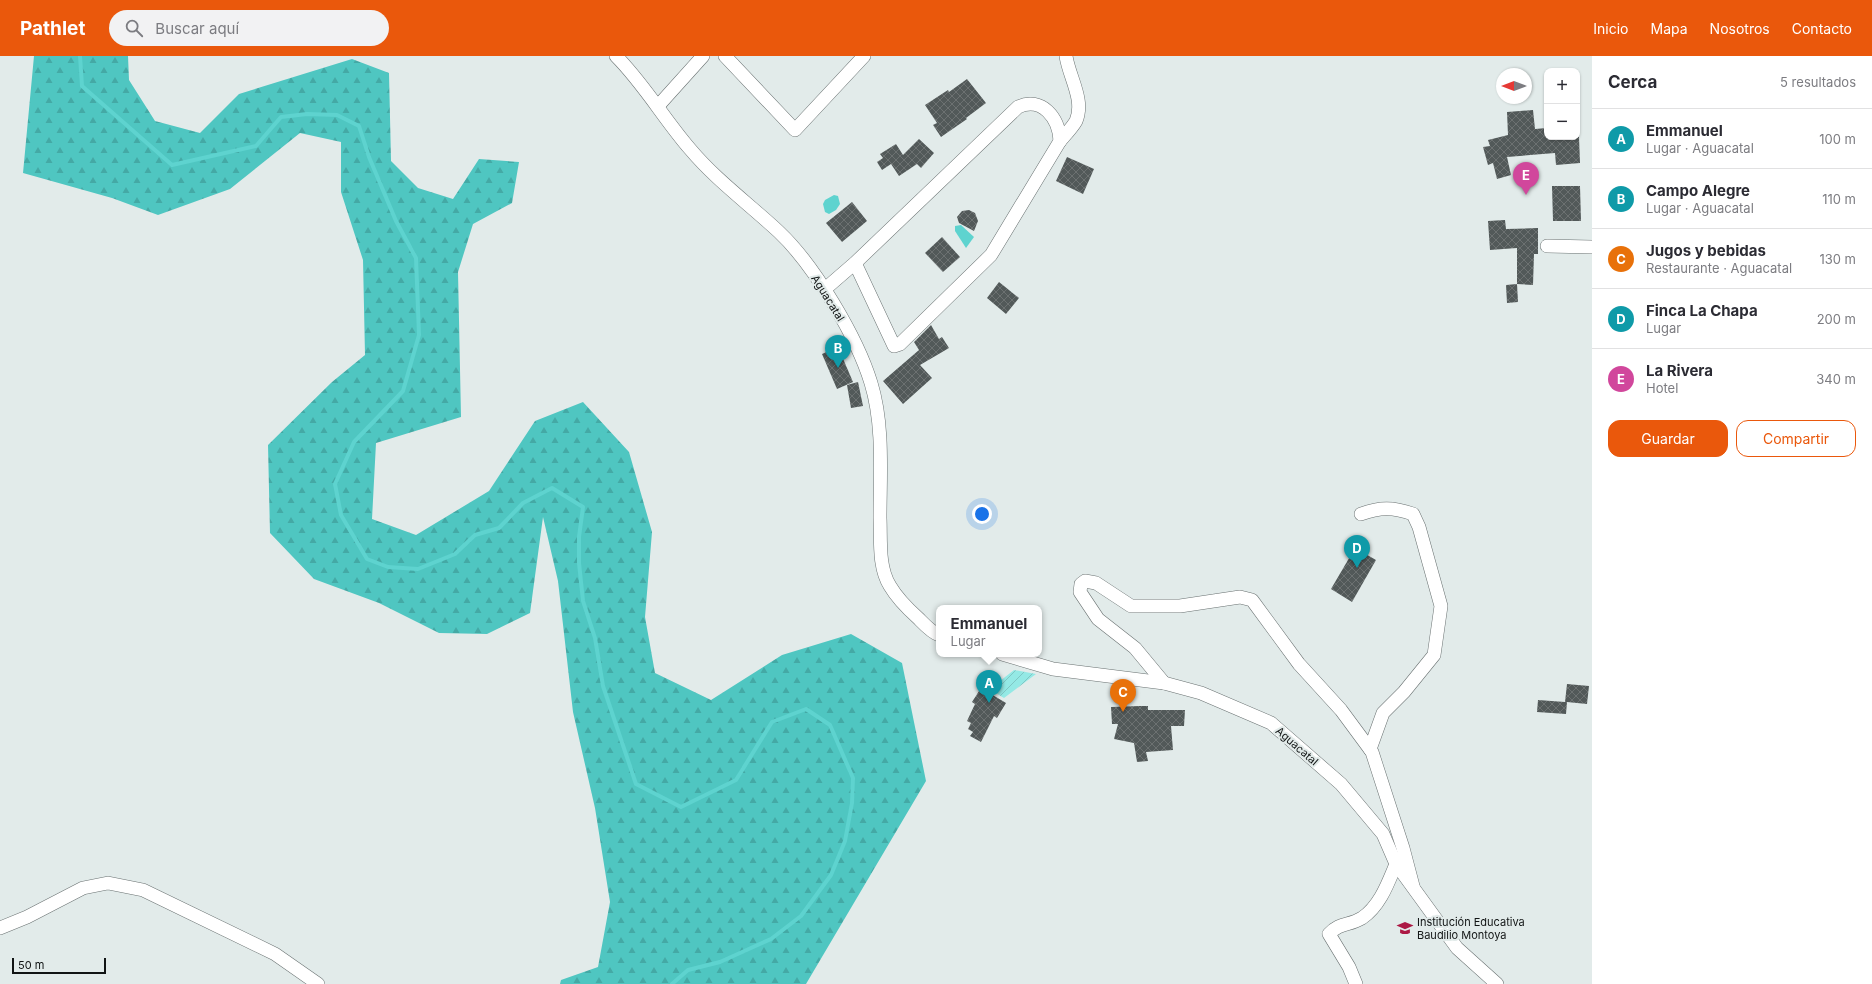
<!DOCTYPE html>
<html lang="es">
<meta charset="utf-8">
<style>
body{margin:0;font-family:Inter,sans-serif;background:#f2f2f3;color:#2b2b33}
.controls{position:absolute;right:12px;top:12px;display:grid;overflow:hidden;border-radius:8px;box-shadow:0 1px 3px #0004}
.controls button{width:36px;height:36px;display:grid;place-items:center;padding:0;border:0;border-bottom:1px solid #e1e1e2;background:#fff;color:#2b2b33;font:20px sans-serif}
.compass{position:absolute;left:1496px;top:12px;width:36px;height:36px;border-radius:50%;background:#fff;box-shadow:0 1px 3px #0004;rotate:270deg}
.scale{position:absolute;left:12px;bottom:10px;width:94px;box-sizing:border-box;padding-left:4px;border:2px solid #111414;border-top:0;font-size:11px;line-height:14px;white-space:nowrap;color:#111414;-webkit-text-stroke:3px #e2ebea;paint-order:stroke}
.you{position:absolute;left:982px;top:458px;width:14px;height:14px;margin:-10px;border:3px solid #fff;border-radius:50%;background:#1a73e8;box-shadow:0 0 0 6px #1a73e833}
.badge{display:grid;place-items:center;width:26px;height:26px;border-radius:50%;background:#ea580c;color:#fff;font-size:13px;font-weight:700}
.pin{position:absolute;translate:-50% -33px;filter:drop-shadow(0 1px 2px #0008)}
.pin::after{content:'';position:absolute;top:21px;width:14px;height:12px;background:inherit;clip-path:polygon(0 0,100% 0,50% 100%)}
.popup{position:absolute;left:936px;top:549px;width:106px;height:52px;box-sizing:border-box;display:grid;place-content:center;border-radius:8px;background:#fff;filter:drop-shadow(0 1px 3px #0005);font-size:13px;white-space:nowrap;color:#7c7c81}
.popup b{font-size:15px;color:#2b2b33}
.popup::after{content:'';position:absolute;left:50%;top:100%;margin-left:-8px;border:8px solid transparent;border-top-color:#fff}
.list{margin:0;padding:0;list-style:none}
h2{display:flex;justify-content:space-between;align-items:center;height:52px;margin:0;padding:0 16px;font-size:17px}
h2 small{font-size:13px;font-weight:400;color:#7c7c81}
.list li{display:grid;grid-template-columns:26px 1fr auto;gap:12px;align-items:center;box-sizing:border-box;height:60px;padding:0 16px;border-top:1px solid #e1e1e2}
.list b{display:block;font-size:15px;white-space:nowrap}
.list p{margin:0;font-size:13px;white-space:nowrap;color:#7c7c81}
.list em{font-size:13px;font-style:normal;color:#7c7c81}
.actions{display:flex;gap:8px;padding:12px 16px}
.actions a{flex:1;padding:9px 0;border:1px solid #ea580c;border-radius:12px;text-align:center;font-size:14px;color:#ea580c}
.actions .main{background:#ea580c;color:#fff}
.icon{flex:none;width:22px;height:22px;fill:none;stroke:currentColor;stroke-width:2;stroke-linecap:round;stroke-linejoin:round}
.map{position:relative;flex:none;width:1592px;height:928px;overflow:hidden}
header{display:flex;align-items:center;gap:24px;box-sizing:border-box;height:56px;padding:0 20px;background:#ea580c;color:#fff}
header strong{font-size:19px}
nav{display:flex;gap:22px;margin-inline-start:auto;font-size:14px}
.search{width:280px;height:36px;background:#f2f2f3;display:flex;align-items:center;gap:10px;box-sizing:border-box;padding:0 14px;border-radius:22px;color:#7c7c81;font-size:15px}
main{display:flex}
aside{flex:1;background:#fff}
.map>svg:first-child{display:block}
.forest{fill:url(#forest-firs)}
.garden{fill:url(#garden-furrows)}
.water{fill:#5ed3cf}
.lines{fill:none;stroke-linecap:round;stroke-linejoin:round}
.stream{stroke:#5ed3cf;stroke-width:4}
.building{fill:url(#building-cross-hatch)}
.minor-casing{stroke:#697171;stroke-width:14}
.minor{stroke:#fff;stroke-width:13}
.labels{text-anchor:middle;stroke-width:4;stroke-linejoin:round;paint-order:stroke}
.street-label{font-size:11px;fill:#111414;stroke:#e2ebea}
.poi-label{font-size:11px;fill:#111414;stroke:#e2ebea;text-anchor:start}
</style>
<header>
<strong>Pathlet</strong>
<div class="search"><svg class="icon" aria-label="search" viewBox="0 0 24 24"><circle cx="10" cy="10" r="6"/><path d="M15 15l6 6"/></svg>Buscar aquí</div>
<nav><a>Inicio</a><a>Mapa</a><a>Nosotros</a><a>Contacto</a></nav>
</header>
<main>
<div class="map">
<svg width="1592" height="928" viewBox="0 0 1592 928">
<defs>
<pattern id="forest-firs" width="22" height="20" patternUnits="userSpaceOnUse"><rect width="22" height="20" fill="#4fc6c1"/><path d="M5 1l3.5 6h-7zM16 11l3.5 6h-7z" fill="#44a9a5"/></pattern>
<pattern id="garden-furrows" width="10" height="10" patternUnits="userSpaceOnUse"><rect width="10" height="10" fill="#94e9e5"/><path d="M-1 1l2-2M0 10L10 0M9 11l2-2" fill="none" stroke="#7fc7c4"/></pattern>
<pattern id="building-cross-hatch" width="8" height="8" patternUnits="userSpaceOnUse"><rect width="8" height="8" fill="#525959"/><path d="M0 0l8 8M0 8l8-8" fill="none" stroke="#6c7171"/></pattern>
</defs>
<rect width="100%" height="100%" fill="#e2ebea"/>
<path class="forest" d="M34,0h94l1,24 26,41 45,12 39,-39 113,-35 37,14 2,88 27,27 35,11 26,-40 40,3 -7,41 -39,21 -15,48 3,145 -85,26 -4,76 44,16 73,-44 46,-70 48,-19 46,50 23,80 -7,85 10,56 56,27 71,-45 69,-21 51,29 24,118 -120,203h-246l1,-4 37,-13 12,-65 -15,-94 -22,-96 -15,-131 -15,-64 -13,96 -43,21 -48,-1 -60,-30 -65,-24 -44,-46 -2,-88 64,-63 33,-27 -2,-95 -22,-68v-50l-41,-9 -70,56 -72,26 -46,-17 -89,-25z"/>
<g class="garden">
<path d="M1014,614l22,4 -32,24 -10,-6 6,-11z"/>
<path d="M983,618l14,7 -5,9 -14,-7z"/>
</g>
<g class="water">
<path d="M834,139l4,1 2,8 -4,6 -7,4 -4,-2 -2,-8 2,-4z"/>
<path d="M961,169l13,12 -8,11 -11,-17v-5z"/>
</g>
<g class="lines">
<path class="stream" d="M80,0l2,30 90,79 84,-19 25,-29 26,-3 30,1 22,11 10,31 27,64 20,37 3,77 -16,56 -49,51 -19,42 6,31 26,44 21,8 30,2 37,-15 20,-19 24,-7 24,-25 29,-15 31,19 -4,30v26l4,38 12,37 8,48 33,98 45,23 55,-27 36,-58 34,-13 24,16 23,53 -1,25 -7,38 -14,34 -30,41 -30,23 -51,23 -32,8 -16,14"/>
</g>
<g class="building">
<path d="M967,23l19,24 -20,15 1,1 -26,18 -8,-12 4,-2 -12,-18 23,-15 1,2z"/>
<path d="M1533,54l2,19 12,-1v9h32l1,26 -24,2 -1,-12 -48,4 4,18 -14,4 -4,-16 -5,2 -5,-18 7,-1 -2,-6 20,-5 -1,-23z"/>
<path d="M919,83l15,14 -13,15 -4,-4 -18,12 -8,-12 -9,6 -5,-8 6,-4 -3,-4 16,-10 7,11z"/>
<path d="M1067,101l27,12 -11,25 -27,-13z"/>
<path d="M1552,130h28l1,35h-28z"/>
<path d="M852,146l15,19 -25,21 -16,-19z"/>
<path d="M969,154l6,3 3,8 -4,10 -15,-8 -2,-6 5,-6z"/>
<path d="M1505,164l1,9 32,-1v26h-4l-1,31 -16,-1v-36l-27,2 -2,-29z"/>
<path d="M942,181l18,20 -17,15 -18,-19z"/>
<path d="M999,226l20,16 -13,16 -19,-16z"/>
<path d="M1517,228l1,18 -11,1 -1,-18z"/>
<path d="M931,269l8,14 3,-2 7,11 -29,17 12,13 -29,26 -20,-23 36,-31 -5,-8z"/>
<path d="M838,291l15,35 -16,7 -15,-35z"/>
<path d="M858,326l5,24 -12,2 -4,-23z"/>
<path d="M1355,492l21,12 -24,42 -21,-13z"/>
<path d="M1567,628l22,2 -2,18 -20,-2 -1,12 -29,-2 1,-12 27,2z"/>
<path d="M981,632l25,15 -9,15 -3,-2 -13,26 -11,-6 3,-4 -5,-3 3,-6 -4,-2 8,-17 -3,-2z"/>
<path d="M1140,650h8v4h37l-1,16h-13l2,24 -27,2 2,9 -11,1 -3,-19 -20,-4 4,-15h-6l-1,-17z"/>
</g>
<g class="lines">
<defs>
<g id="minor">
<path d="M616,0c28,28 48,63 74,93 26,31 59,55 89,83 35,33 78,105 92,151 13,42 9,91 9,135 1,22 -2,49 10,68 7,12 18,23 28,32 6,6 13,14 21,17"/>
<path d="M725,0l70,74 69,-74"/>
<path d="M658,50l45,-50"/>
<path d="M1060,85c5,-6 12,-13 16,-20 9,-21 -7,-44 -10,-65"/>
<path d="M1547,190l45,1"/>
<path d="M825,233l30,-26 163,-156c24,-11 41,11 42,34l-69,114 -91,89 -6,2 -39,-83"/>
<path d="M1361,458c19,-7 32,-7 52,0l6,13 22,79 -7,49 -30,37 -21,21 -13,36"/>
<path d="M1002,598l51,15 111,14 37,10 70,30 70,61 42,50 13,30 61,84 40,36"/>
<path d="M1164,627l-29,-35 -37,-29 -18,-27 1,-8 4,-3 11,2 35,23h49l60,-9 12,3 47,64 42,46 31,42 31,96 10,38"/>
<path d="M0,872l27,-11 56,-29 25,-5 35,7 132,64 43,30"/>
<path d="M1356,928l-7,-17 -20,-33c11,-12 20,-8 33,-16 18,-12 26,-35 34,-54"/>
</g>
</defs>
<use href="#minor" class="minor-casing"/>
<use href="#minor" class="minor"/>
</g>
<defs>
<symbol id="university-bare" viewBox="-9 -9 18 18"><path d="M0-5L7-2L0 1L-7-2ZM-4 1L0 2.5L4 1V4Q0 6-4 4Z" fill="#ac1844" stroke="#e2ebea" stroke-width="2.5" paint-order="stroke"/></symbol>
</defs>
<g fill-rule="evenodd">
<use href="#university-bare" x="1394" y="861" width="22" height="22"/>
</g>
<g class="labels">
<g class="street-label">
<text transform="translate(828 242) rotate(58)" y="4">Aguacatal</text>
<text transform="translate(1297 690) rotate(41)" y="4">Aguacatal</text>
</g>
<g class="poi-label">
<text x="1417" y="870">Institución Educativa<tspan x="1417" dy="13">Baudilio Montoya</tspan></text>
</g>
</g>
</svg>
<div class="controls">
<button>+</button>
<button>−</button>
</div>
<svg class="compass" viewBox="-18 -18 36 36"><path d="M0-13l5 13h-10z" fill="#e53935"/><path d="M0 13l5-13h-10z" fill="#7c7c81"/></svg>
<div class="scale">50 m</div>
<div class="you"></div>
<div class="pin badge" style="left:989px;top:647px;background:#0f9aa8">A</div>
<div class="popup"><b>Emmanuel</b>Lugar</div>
<div class="pin badge" style="left:838px;top:312px;background:#0f9aa8">B</div>
<div class="pin badge" style="left:1123px;top:656px;background:#e8710a">C</div>
<div class="pin badge" style="left:1357px;top:512px;background:#0f9aa8">D</div>
<div class="pin badge" style="left:1526px;top:139px;background:#d1479c">E</div>
</div>
<aside>
<h2>Cerca<small>5 resultados</small></h2>
<ul class="list">
<li><span class="badge" style="background:#0f9aa8">A</span><div><b>Emmanuel</b><p>Lugar · Aguacatal</p></div><em>100 m</em></li>
<li><span class="badge" style="background:#0f9aa8">B</span><div><b>Campo Alegre</b><p>Lugar · Aguacatal</p></div><em>110 m</em></li>
<li><span class="badge" style="background:#e8710a">C</span><div><b>Jugos y bebidas</b><p>Restaurante · Aguacatal</p></div><em>130 m</em></li>
<li><span class="badge" style="background:#0f9aa8">D</span><div><b>Finca La Chapa</b><p>Lugar</p></div><em>200 m</em></li>
<li><span class="badge" style="background:#d1479c">E</span><div><b>La Rivera</b><p>Hotel</p></div><em>340 m</em></li>
</ul>
<div class="actions"><a class="main">Guardar</a><a>Compartir</a></div>
</aside>
</main>
